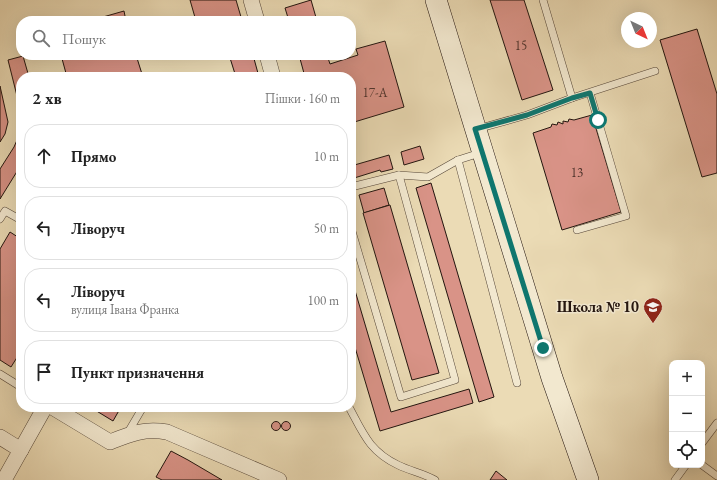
<!DOCTYPE html>
<html lang="uk">
<meta charset="utf-8">
<style>
body{margin:0;font-family:"EB Garamond",serif;background:#f6f6f6;color:#222}
.controls{position:absolute;right:12px;bottom:12px;display:grid;overflow:hidden;border-radius:8px;box-shadow:0 4px 16px #0002}
.controls button{width:36px;height:36px;display:grid;place-items:center;padding:0;border:0;border-bottom:1px solid #e0e0e0;background:#fff;color:#222;font:20px sans-serif}
.compass{position:absolute;left:621px;top:12px;width:36px;height:36px;border-radius:50%;background:#fff;box-shadow:0 4px 16px #0002;rotate:137deg}
.stop{position:absolute;width:12px;height:12px;margin:-9px;border:3px solid #0f766e;border-radius:50%;background:#fff}
.stop.end{background:#0f766e;border-color:#fff;box-shadow:0 1px 4px #0008}
.list{margin:0;padding:0;list-style:none}
h2{display:flex;justify-content:space-between;align-items:center;height:52px;margin:0;padding:0 16px;font-size:17px}
h2 small{font-size:13px;font-weight:400;color:#767676}
.list li{display:grid;grid-template-columns:26px 1fr auto;gap:12px;align-items:center;box-sizing:border-box;height:64px;margin:0 8px 8px;padding:0 8px;border:1px solid #e0e0e0;border-radius:16px}
.list b{display:block;font-size:15px;white-space:nowrap}
.list p{margin:0;font-size:13px;white-space:nowrap;color:#767676}
.list em{font-size:13px;font-style:normal;color:#767676}
.icon{flex:none;width:22px;height:22px;fill:none;stroke:currentColor;stroke-width:2;stroke-linecap:round;stroke-linejoin:round}
.map{position:relative;flex:none;width:717px;height:480px;overflow:hidden}
.search{position:absolute;background:#fff;box-shadow:0 4px 16px #0002;left:16px;top:16px;width:340px;height:44px;display:flex;align-items:center;gap:10px;box-sizing:border-box;padding:0 14px;border-radius:16px;color:#767676;font-size:15px}
.panel{position:absolute;background:#fff;box-shadow:0 4px 16px #0002;left:16px;top:72px;width:340px;height:340px;border-radius:16px}
.map>svg:first-child{display:block}
.building{fill:#d99387;stroke:#23150f}
.lines{fill:none;stroke-linecap:round;stroke-linejoin:round}
.lane-casing{stroke:#554638;stroke-width:8}
.street-casing{stroke:#554638;stroke-width:16}
.secondary-casing{stroke:#23150f;stroke-width:22}
.lane{stroke:#f2e8cf;stroke-width:7}
.street{stroke:#f2e8cf;stroke-width:15}
.secondary{stroke:#f2e8cf;stroke-width:21}
.route{stroke:#0f766e;stroke-width:5}
.labels{text-anchor:middle;stroke-width:3;stroke-linejoin:round;paint-order:stroke}
.number-label{font-size:13px;fill:#50342d}
.poi-label{font-size:15px;font-weight:bold;fill:#23150f;stroke:#f2e8cf;text-anchor:end}
</style>
<div class="map">
<svg width="717" height="480" viewBox="0 0 717 480">
<rect width="100%" height="100%" fill="#ebdbb5"/>
<filter id="stains"><feTurbulence type="fractalNoise" baseFrequency=".005" numOctaves="4"/><feColorMatrix values="0 0 0 0 .2 0 0 0 0 .09 0 0 0 0 .02 0 0 0 .5 -.17"/></filter>
<radialGradient id="worn" r=".72"><stop offset=".6" stop-color="#630" stop-opacity="0"/><stop offset="1" stop-color="#630" stop-opacity=".3"/></radialGradient>
<g class="building">
<path d="M190,0h46l5,17 -13,4h-32z"/>
<path d="M311,0l6,21h-28l-4,-13z"/>
<path d="M490,0h34l29,90 -31,10z"/>
<path d="M124,11l2,10h-37z"/>
<path d="M697,29l20,65v79l-15,4 -42,-137z"/>
<path d="M385,41l19,66 -53,16v-46h-46l-6,-22h28l3,9 28,-9 -2,-6z"/>
<path d="M61,55h75l6,19 -12,3h-63z"/>
<path d="M238,55h15l6,22h-23l-6,-19z"/>
<path d="M23,56l6,21h-8v35l-13,-52z"/>
<path d="M0,86l8,36 -3,12 -5,8z"/>
<path d="M592,115l29,97 -59,18 -29,-97 18,-6 1,-3 5,1 1,-3 5,2v-3l5,1 1,-3 5,1z"/>
<path d="M21,131v34l-21,34v-30l14,-22z"/>
<path d="M420,146l4,13 -20,6 -3,-13z"/>
<path d="M389,155l4,14 -12,3 -1,-2 -29,9v-13z"/>
<path d="M431,183l63,214 -15,5 -63,-214z"/>
<path d="M384,188l5,17 -25,8 -5,-18z"/>
<path d="M390,205l49,168 -27,7 -49,-167z"/>
<path d="M10,232l11,7v112l-10,16 -11,-7v-111z"/>
<path d="M351,277l40,135 78,-23 4,14 -93,28 -29,-97z"/>
<path d="M90,407h31l-8,14z"/>
<circle cx="276" cy="426" r="4.5"/>
<circle cx="286" cy="426" r="4.5"/>
<path d="M171,451l17,9 34,20h-60l-6,-3z"/>
<path d="M496,471l11,9h-17z"/>
</g>
<g class="lines">
<defs>
<g id="lane">
<path d="M543,0l29,98"/>
<path d="M477,129l50,-14 45,-17 83,-27"/>
<path d="M458,160l59,223"/>
<path d="M351,187l48,-12 29,2 30,-17 22,-7"/>
<path d="M0,219l5,-8 16,9"/>
<path d="M351,228l50,169 54,-17 -56,-205"/>
<path d="M577,230l49,-14 -36,-123"/>
<path d="M0,374l21,13"/>
<path d="M349,407c14,26 20,44 49,58 12,6 25,8 37,15"/>
<path d="M130,434v-5l13,-22"/>
<path d="M702,443l15,-20"/>
<path d="M702,465l15,11"/>
<path d="M675,480l11,-15"/>
</g>
<g id="street">
<path d="M251,0l6,21"/>
<path d="M267,55l6,22"/>
<path d="M52,407l58,35c20,-8 34,-14 57,-10l112,48"/>
<path d="M0,437l21,13"/>
<path d="M4,480l41,-73"/>
</g>
<path id="secondary" d="M436,0l116,378 36,102"/>
</defs>
<use href="#lane" class="lane-casing"/>
<use href="#street" class="street-casing"/>
<use href="#secondary" class="secondary-casing"/>
<use href="#lane" class="lane"/>
<use href="#street" class="street"/>
<use href="#secondary" class="secondary"/>
</g>
<g class="lines">
<path class="route" d="M543,348l-68,-219 52,-14 45,-17 18,-5 8,27"/>
</g>
<defs>
<symbol id="school-pin" viewBox="-11 -11 22 30"><path d="M0 17L-7.5 6A9.5 9.5 0 1 1 7.5 6Z" fill="#8f2418" stroke="#f2e8cf"/><path d="M0-5L7-2L0 1L-7-2ZM-4 1L0 2.5L4 1V4Q0 6-4 4Z" fill="#fff"/></symbol>
</defs>
<g fill-rule="evenodd">
<use href="#school-pin" x="642" y="296" width="22" height="30"/>
</g>
<g class="labels">
<g class="number-label">
<text x="521" y="50">15</text>
<text x="375" y="97">17-А</text>
<text x="577" y="177">13</text>
</g>
<g class="poi-label">
<text x="639" y="312">Школа № 10</text>
</g>
</g>
<rect width="100%" height="100%" filter="url(#stains)"/>
<rect width="100%" height="100%" fill="url(#worn)"/>
</svg>
<div class="controls">
<button>+</button>
<button>−</button>
<button><svg class="icon" aria-label="locate" viewBox="0 0 24 24"><circle cx="12" cy="12" r="6"/><path d="M12 2v4M12 18v4M2 12h4M18 12h4"/></svg></button>
</div>
<svg class="compass" viewBox="-18 -18 36 36"><path d="M0-13l5 13h-10z" fill="#e53935"/><path d="M0 13l5-13h-10z" fill="#767676"/></svg>
<div class="stop" style="left:598px;top:120px"></div>
<div class="stop end" style="left:543px;top:348px"></div>
<div class="search"><svg class="icon" aria-label="search" viewBox="0 0 24 24"><circle cx="10" cy="10" r="6"/><path d="M15 15l6 6"/></svg>Пошук</div>
<section class="panel">
<h2>2 хв<small>Пішки · 160 m</small></h2>
<ul class="list">
<li><svg class="icon" aria-label="ahead" viewBox="0 0 24 24"><path d="M12 20V5M6 11l6-6 6 6"/></svg><div><b>Прямо</b></div><em>10 m</em></li>
<li><svg class="icon" aria-label="left" viewBox="0 0 24 24"><path d="M17 20v-9H6M10 6l-5 5 5 5"/></svg><div><b>Ліворуч</b></div><em>50 m</em></li>
<li><svg class="icon" aria-label="left" viewBox="0 0 24 24"><path d="M17 20v-9H6M10 6l-5 5 5 5"/></svg><div><b>Ліворуч</b><p>вулиця Івана Франка</p></div><em>100 m</em></li>
<li><svg class="icon" aria-label="arrive" viewBox="0 0 24 24"><path d="M6 21V4h12l-3 4 3 4H6"/></svg><div><b>Пункт призначення</b></div></li>
</ul>
</section>
</div>
